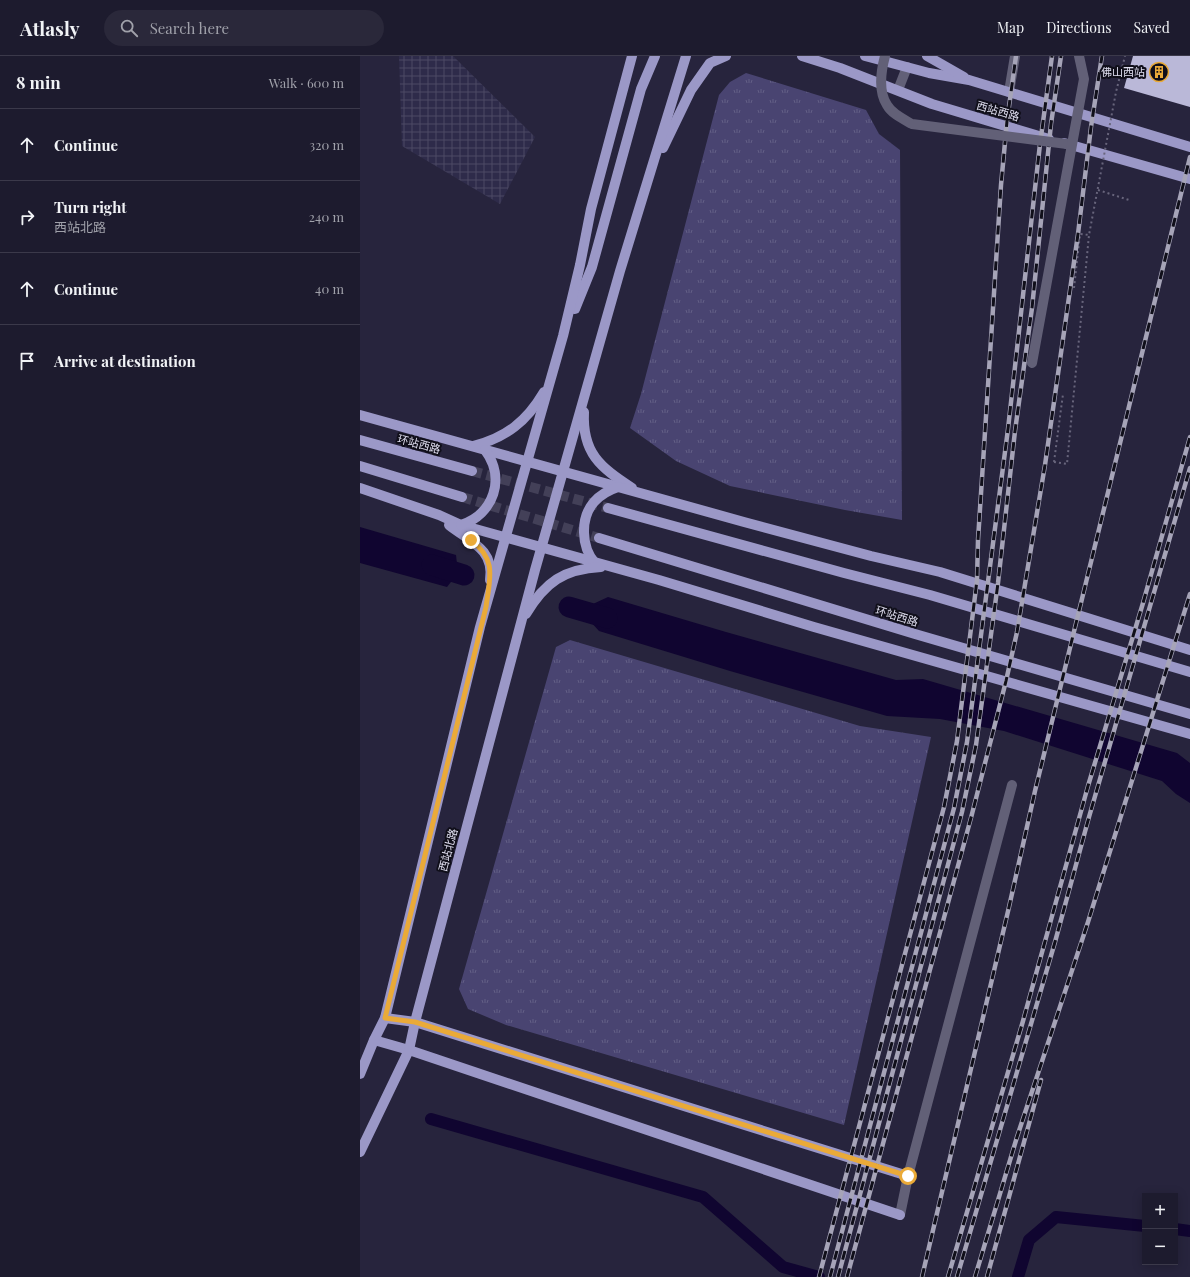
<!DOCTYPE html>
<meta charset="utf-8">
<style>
body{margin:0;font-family:"Playfair Display","Noto Sans SC",serif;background:#2a283a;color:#f1f3f6}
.controls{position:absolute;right:12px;bottom:12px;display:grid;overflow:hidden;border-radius:0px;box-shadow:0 2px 10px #0003}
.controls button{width:36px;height:36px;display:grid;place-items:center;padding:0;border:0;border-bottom:1px solid #3b394a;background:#1d1b2e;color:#f1f3f6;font:20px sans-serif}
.stop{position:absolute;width:12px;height:12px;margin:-9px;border:3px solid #eaaa38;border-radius:50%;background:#fff}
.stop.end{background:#eaaa38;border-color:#fff;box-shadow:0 1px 4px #0008}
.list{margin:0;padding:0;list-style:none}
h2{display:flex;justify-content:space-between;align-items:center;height:52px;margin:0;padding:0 16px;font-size:17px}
h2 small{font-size:13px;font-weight:400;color:#a0a1aa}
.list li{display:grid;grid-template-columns:26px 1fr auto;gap:12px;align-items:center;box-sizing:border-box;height:72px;padding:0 16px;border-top:1px solid #3b394a}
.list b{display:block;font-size:15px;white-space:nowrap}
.list p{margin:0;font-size:13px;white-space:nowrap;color:#a0a1aa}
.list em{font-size:13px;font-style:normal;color:#a0a1aa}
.icon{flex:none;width:22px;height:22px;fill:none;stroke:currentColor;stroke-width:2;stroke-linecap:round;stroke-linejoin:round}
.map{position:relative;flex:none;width:830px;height:1221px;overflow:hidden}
header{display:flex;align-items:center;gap:24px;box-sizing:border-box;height:56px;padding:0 20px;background:#1d1b2e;border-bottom:1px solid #3b394a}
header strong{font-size:19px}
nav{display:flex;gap:22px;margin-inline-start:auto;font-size:14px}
.search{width:280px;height:36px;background:#2a283a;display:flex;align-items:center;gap:10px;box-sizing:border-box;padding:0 14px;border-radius:22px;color:#a0a1aa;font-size:15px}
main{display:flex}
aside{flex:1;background:#1d1b2e}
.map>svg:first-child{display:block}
.industrial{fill:url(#industrial-grid)}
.grass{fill:url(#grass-tufts)}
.water{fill:#100530}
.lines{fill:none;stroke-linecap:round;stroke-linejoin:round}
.canal{stroke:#100530;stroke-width:12}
.river{stroke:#100530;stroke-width:21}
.building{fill:#bab8d8}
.major-tunnel{stroke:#434058;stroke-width:10;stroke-dasharray:10 5;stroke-linecap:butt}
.path{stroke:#68657c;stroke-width:2;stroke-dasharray:2 3;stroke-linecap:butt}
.minor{stroke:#626077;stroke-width:10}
.major{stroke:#9b98c7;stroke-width:10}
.rail-casing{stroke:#a6a4b8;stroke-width:4.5}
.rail{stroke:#100f1a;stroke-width:3;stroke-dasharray:9;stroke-linecap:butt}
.path-bridge{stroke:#68657c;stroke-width:2;stroke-dasharray:2 3;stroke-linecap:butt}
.minor-bridge{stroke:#626077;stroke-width:10}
.route{stroke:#eaaa38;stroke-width:5}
.labels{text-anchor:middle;stroke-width:4;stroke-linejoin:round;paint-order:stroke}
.poi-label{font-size:11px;fill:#e0dff0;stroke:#100f1a;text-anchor:end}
.street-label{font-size:11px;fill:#e0dff0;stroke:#100f1a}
</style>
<header>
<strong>Atlasly</strong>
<div class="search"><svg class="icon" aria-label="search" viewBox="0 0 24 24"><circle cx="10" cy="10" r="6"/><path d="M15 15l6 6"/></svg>Search here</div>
<nav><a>Map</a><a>Directions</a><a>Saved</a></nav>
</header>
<main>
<aside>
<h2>8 min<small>Walk · 600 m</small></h2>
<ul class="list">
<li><svg class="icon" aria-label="ahead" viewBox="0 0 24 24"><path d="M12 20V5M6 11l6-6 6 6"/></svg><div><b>Continue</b></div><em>320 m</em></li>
<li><svg class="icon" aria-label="right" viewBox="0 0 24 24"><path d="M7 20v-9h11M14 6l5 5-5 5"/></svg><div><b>Turn right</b><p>西站北路</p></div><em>240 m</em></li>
<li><svg class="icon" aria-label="ahead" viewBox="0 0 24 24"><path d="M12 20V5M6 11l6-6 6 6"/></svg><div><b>Continue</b></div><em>40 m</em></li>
<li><svg class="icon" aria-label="arrive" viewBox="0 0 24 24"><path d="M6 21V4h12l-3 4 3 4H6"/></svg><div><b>Arrive at destination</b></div></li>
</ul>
</aside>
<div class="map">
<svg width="830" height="1221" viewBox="0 0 830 1221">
<defs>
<pattern id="industrial-grid" width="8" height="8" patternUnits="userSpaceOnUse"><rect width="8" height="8" fill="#2e2b4a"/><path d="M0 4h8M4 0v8" fill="none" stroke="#4c4964"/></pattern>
<pattern id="grass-tufts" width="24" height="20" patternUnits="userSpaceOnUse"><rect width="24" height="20" fill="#494471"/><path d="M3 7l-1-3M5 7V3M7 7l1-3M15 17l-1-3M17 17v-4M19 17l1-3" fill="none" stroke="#635f86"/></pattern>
</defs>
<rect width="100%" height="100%" fill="#27243d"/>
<path class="industrial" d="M39,0h54l82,81 -35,67 -98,-58z"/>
<g class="grass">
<path d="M386,17l120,37 13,24 21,16 2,370 -57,-10 -115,-24 -54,-25 -46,-33 11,-34 78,-299 11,-13z"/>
<path d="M210,584l290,86 71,11 -87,388 -338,-100 -38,-16 -9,-20 97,-342z"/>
</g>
<g class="water">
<path d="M0,471l96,28 2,18 -11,14 -87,-24z"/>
<path d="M248,541l118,35 170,48 27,-1 254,74 13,10v40l-14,-9 -14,-13 -158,-50 -64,-12 -53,-3 -157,-45 -131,-40 -19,-21z"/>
</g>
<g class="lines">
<g class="canal">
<path d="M71,1063l272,78 80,70 36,10"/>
<path d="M815,1173l15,2"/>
<path d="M658,1221l11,-37 27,-23 89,9"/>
</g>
<g class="river">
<path d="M72,509l32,10"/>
<path d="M209,551l38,11"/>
</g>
</g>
<path class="building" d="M773,0h57v51l-66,-19z"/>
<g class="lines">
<g class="major-tunnel">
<path d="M112,415l136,37"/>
<path d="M102,441l137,41"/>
</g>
<g class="path">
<path d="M738,134l31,10"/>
<path d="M714,232l6,-54 9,1"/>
<path d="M694,406l9,-68"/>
</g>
<g class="minor">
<path d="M538,34l9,-23"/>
<path d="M649,36l6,-36"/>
<path d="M540,1159l8,-39 104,-391"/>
</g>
<g class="major">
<path d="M442,0l38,12 92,36 117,35"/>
<path d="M505,0l64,17 40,7 221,67"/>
<path d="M567,0l37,21"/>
<path d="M704,87l126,36"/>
<path d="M303,92l28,-58 19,-27 16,-7"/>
<path d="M215,253l17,-42 49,-178 14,-33"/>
<path d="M224,356c-2,41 16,55 48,76"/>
<path d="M0,359l384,107 127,34 69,16 250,78"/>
<path d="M0,384l112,31"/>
<path d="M113,390c33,-8 54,-25 71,-54"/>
<path d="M0,410l102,31"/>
<path d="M0,432l79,27 22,10 198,55 155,47 376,107"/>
<path d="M248,452l236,65 86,22 260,77"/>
<path d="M89,469c20,16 46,24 41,55"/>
<path d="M101,469c33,-11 45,-47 24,-75"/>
<path d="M239,482l316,96 275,80"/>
<path d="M235,507c-14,-16 -15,-45 -1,-61 7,-8 15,-12 24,-15"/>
<path d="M166,558c19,-32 38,-45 75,-47"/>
<path d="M25,962l30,4 493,154"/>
<path d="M14,984l35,10 491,165"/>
<path d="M0,1018l14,-34 11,-22 95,-391 83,-291 17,-71 11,-56 41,-153"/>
<path d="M0,1096l49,-102 6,-28 120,-452 85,-299 66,-215"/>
</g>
<defs>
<g id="rail">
<path d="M459,1221l125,-470 13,-66 20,-161 1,-40 23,-355 6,-64 9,-65"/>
<path d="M470,1221l124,-469 13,-66 41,-313 32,-285 12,-88"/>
<path d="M478,1221l124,-465 14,-67 22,-162 17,-152 17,-123 19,-184 10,-68"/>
<path d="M487,1221l125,-463 34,-133 11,-49 28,-167 33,-231 13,-107 11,-71"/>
<path d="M562,1221l87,-370 26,-116 155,-634"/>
<path d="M588,1221l75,-256 65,-235 55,-183 47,-166"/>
<path d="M597,1221l98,-335 34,-125 101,-349"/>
<path d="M615,1221l42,-140 71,-215 102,-328"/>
<path d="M627,1221l54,-197"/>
</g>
</defs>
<use href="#rail" class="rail-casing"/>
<use href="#rail" class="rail"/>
<path class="path-bridge" d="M694,406l13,2 22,-229 27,-143 9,-36"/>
<g class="minor-bridge">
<path d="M525,0c-4,15 -7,35 2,49 5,9 16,14 25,19l155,20"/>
<path d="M672,307l52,-284 -5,-23"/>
</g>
</g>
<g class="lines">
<path class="route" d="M111,484c26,20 19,37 15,67l-101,411 30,4 493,154"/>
</g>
<defs>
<symbol id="building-ring" viewBox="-11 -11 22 22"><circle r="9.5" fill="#100f1a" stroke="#eaaa38" stroke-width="1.5"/><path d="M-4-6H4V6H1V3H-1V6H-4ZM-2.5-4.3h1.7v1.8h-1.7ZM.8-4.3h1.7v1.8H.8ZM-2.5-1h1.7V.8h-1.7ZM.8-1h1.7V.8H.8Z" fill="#eaaa38"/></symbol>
</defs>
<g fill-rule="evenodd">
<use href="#building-ring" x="788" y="5" width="22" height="22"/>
</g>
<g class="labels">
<g class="poi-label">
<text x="785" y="20">佛山西站</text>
</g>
<g class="street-label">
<text transform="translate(638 55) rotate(16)" y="4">西站西路</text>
<text transform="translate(59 388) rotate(15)" y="4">环站西路</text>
<text transform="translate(537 560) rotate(17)" y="4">环站西路</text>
<text transform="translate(88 794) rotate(-75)" y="4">西站北路</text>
</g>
</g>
</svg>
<div class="controls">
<button>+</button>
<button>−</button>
</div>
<div class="stop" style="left:548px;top:1120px"></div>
<div class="stop end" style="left:111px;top:484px"></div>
</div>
</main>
